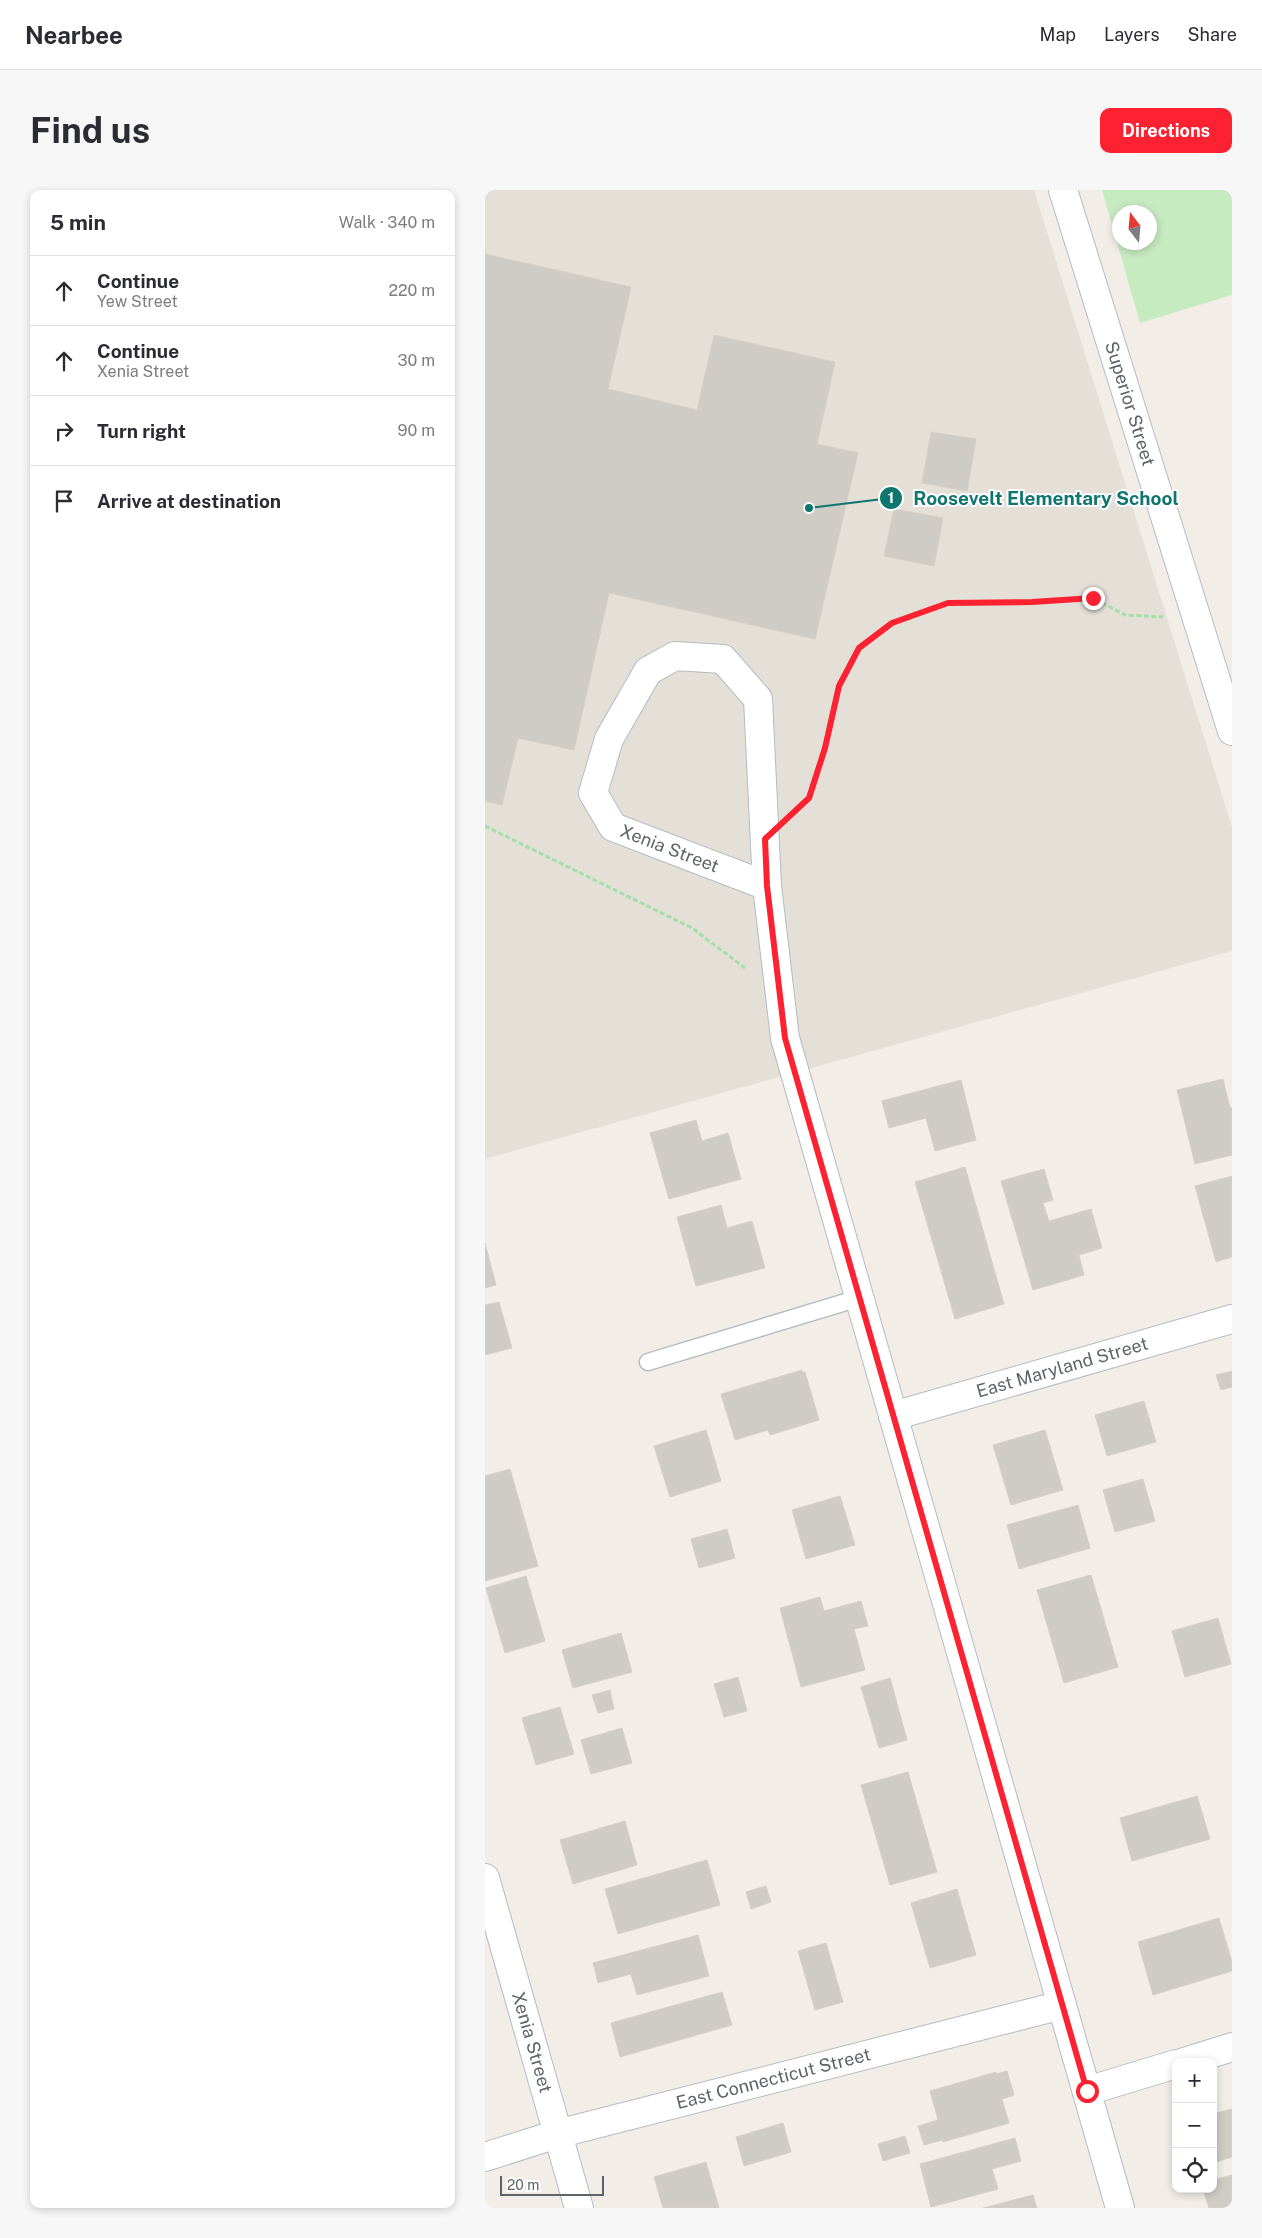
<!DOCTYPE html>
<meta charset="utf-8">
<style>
body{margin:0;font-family:"Public Sans",sans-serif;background:#f7f7f7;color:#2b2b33}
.controls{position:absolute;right:15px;bottom:15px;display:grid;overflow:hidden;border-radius:10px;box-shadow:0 2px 8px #0003}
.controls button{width:45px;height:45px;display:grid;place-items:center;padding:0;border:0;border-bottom:1px solid #e1e1e2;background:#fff;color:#2b2b33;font:25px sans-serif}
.compass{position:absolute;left:627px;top:15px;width:45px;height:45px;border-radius:50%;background:#fff;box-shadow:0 2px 8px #0003;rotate:344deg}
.scale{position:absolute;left:15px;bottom:12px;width:104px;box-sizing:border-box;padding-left:5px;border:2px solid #5e6469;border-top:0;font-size:14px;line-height:18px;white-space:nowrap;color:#5e6469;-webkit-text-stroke:4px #fff;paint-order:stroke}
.stop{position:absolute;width:15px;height:15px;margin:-11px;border:4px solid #fc2232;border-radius:50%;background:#fff}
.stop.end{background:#fc2232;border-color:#fff;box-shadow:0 1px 5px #0008}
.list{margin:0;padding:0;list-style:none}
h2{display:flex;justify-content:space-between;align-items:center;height:65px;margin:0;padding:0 20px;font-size:21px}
h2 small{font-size:16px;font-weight:400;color:#7c7c81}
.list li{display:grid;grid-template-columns:32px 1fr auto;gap:15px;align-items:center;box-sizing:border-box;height:70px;padding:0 20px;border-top:1px solid #e1e1e2}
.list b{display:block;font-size:19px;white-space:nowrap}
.list p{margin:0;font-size:16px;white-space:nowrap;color:#7c7c81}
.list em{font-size:16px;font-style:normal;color:#7c7c81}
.icon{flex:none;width:28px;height:28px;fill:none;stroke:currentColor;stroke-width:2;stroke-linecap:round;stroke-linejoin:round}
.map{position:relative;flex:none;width:747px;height:2018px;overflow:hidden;border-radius:10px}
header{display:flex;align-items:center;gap:30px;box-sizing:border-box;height:70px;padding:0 25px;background:#fff;border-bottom:1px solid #e1e1e2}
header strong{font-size:24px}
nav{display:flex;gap:28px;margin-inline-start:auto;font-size:18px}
.intro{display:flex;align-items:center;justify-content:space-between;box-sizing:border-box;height:120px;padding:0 30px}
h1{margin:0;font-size:35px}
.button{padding:12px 22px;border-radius:10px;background:#fc2232;color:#fff;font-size:18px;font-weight:700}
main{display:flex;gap:30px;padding:0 30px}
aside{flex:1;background:#fff;border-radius:10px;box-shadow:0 2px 8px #0003}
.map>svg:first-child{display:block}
.education{fill:#e4dfd7}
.green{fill:#c7ebc1;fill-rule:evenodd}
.building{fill:#cfcbc5;stroke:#d7cfc4}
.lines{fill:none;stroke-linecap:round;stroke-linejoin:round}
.service-casing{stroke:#b7bbbf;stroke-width:19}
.minor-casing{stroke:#b7bbbf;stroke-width:30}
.path{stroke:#a3dfa9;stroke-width:3;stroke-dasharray:5 2.5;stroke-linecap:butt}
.service{stroke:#fff;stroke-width:16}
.minor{stroke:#fff;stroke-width:28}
.route{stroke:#fc2232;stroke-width:6}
.labels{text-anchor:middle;stroke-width:4;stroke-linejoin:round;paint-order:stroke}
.street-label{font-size:18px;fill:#5e6469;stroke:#fff}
.leader{fill:none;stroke:#0f766e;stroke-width:2}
.callout-dot{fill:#0f766e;stroke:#fff;stroke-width:2}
.mark-label{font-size:15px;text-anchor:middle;font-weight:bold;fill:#fff}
.callout-label{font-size:19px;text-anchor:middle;font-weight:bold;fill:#0f766e;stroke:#fff;stroke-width:4;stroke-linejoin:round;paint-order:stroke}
</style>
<header>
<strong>Nearbee</strong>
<nav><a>Map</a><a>Layers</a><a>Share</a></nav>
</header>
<div class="intro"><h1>Find us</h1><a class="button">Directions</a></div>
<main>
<aside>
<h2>5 min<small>Walk · 340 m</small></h2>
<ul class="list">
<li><svg class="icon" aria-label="ahead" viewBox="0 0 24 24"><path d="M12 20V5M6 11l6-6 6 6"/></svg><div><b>Continue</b><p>Yew Street</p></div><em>220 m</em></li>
<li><svg class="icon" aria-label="ahead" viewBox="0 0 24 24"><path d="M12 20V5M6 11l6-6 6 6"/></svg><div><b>Continue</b><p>Xenia Street</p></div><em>30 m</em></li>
<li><svg class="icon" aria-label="right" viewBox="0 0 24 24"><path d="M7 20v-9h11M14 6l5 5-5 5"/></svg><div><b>Turn right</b></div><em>90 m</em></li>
<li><svg class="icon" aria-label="arrive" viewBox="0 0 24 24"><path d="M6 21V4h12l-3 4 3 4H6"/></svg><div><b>Arrive at destination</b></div></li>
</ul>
</aside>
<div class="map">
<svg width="747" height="2018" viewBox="0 0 747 2018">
<rect width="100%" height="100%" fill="#f2eee7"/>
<path class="education" d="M0,0h549l198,637v124l-747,208z"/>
<path class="green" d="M617,0h130v105l-92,28zM634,22h30v30h-30z"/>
<g class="building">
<path d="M0,64l146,33 -23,102 89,21 17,-75 121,27 -18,82 41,9 -43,186 -206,-46 -35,157 -56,-12 -16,67 -17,-4z"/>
<path d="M446,242l45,7 -9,52 -45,-8z"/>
<path d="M409,319l49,9 -9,48 -50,-10z"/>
<path d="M738,889l7,29h2v47l-37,9 -18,-74z"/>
<path d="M476,890l15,60 -41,11 -9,-33 -37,10 -7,-27z"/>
<path d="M211,930l6,21 26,-8 13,46 -72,20 -19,-66z"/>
<path d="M480,977l39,137 -49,15 -40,-137z"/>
<path d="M559,979l9,31 -10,3 6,18 42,-12 11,39 -23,7 5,20 -51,15 -32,-109z"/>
<path d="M747,986v81l-16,5 -21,-76z"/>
<path d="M236,1015l6,23 25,-7 13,47 -69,18 -19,-69z"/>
<path d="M0,1053l11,42 -11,3z"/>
<path d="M14,1112l13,46 -27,7v-50z"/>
<path d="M317,1180v2h3l14,48 -49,15 -2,-5 -33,10 -14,-46z"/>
<path d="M747,1181v16l-11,3 -5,-15z"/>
<path d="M659,1211l12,41 -49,14 -12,-41z"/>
<path d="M221,1240l15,51 -51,16 -16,-51z"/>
<path d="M560,1240l18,60 -52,15 -18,-60z"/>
<path d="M25,1279l28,97 -53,15v-105z"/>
<path d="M658,1289l12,42 -40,11 -12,-42z"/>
<path d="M355,1306l15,49 -49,14 -14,-49z"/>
<path d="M593,1315l12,43 -71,21 -12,-44z"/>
<path d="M242,1339l8,29 -36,10 -8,-29z"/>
<path d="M606,1385l27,92 -54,16 -27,-93z"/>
<path d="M41,1386l19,65 -40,12 -19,-65z"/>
<path d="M335,1407l4,14 37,-10 7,25 -14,3 11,41 -64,17 -21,-79z"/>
<path d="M733,1428l13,46 -46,13 -13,-46z"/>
<path d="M136,1443l11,39 -59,16 -11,-38z"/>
<path d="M253,1487l9,34 -23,6 -10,-33z"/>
<path d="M405,1488l17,62 -28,8 -18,-61z"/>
<path d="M125,1500l4,19 -16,4 -6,-18z"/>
<path d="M75,1517l14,47 -38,11 -14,-47z"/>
<path d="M137,1538l10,35 -41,11 -10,-34z"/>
<path d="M423,1582l29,100 -47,13 -29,-100z"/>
<path d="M712,1606l13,43 -78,22 -12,-43z"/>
<path d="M140,1631l12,44 -64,19 -13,-44z"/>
<path d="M222,1670l13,45 -102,29 -13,-45z"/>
<path d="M281,1696l5,16 -20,7 -5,-17z"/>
<path d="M472,1699l19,66 -46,13 -19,-65z"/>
<path d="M734,1728l13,44v9l-79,24 -15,-53z"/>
<path d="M213,1745l11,41 -72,19 -6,-21 -33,9 -5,-20z"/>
<path d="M341,1753l17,59 -28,8 -17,-59z"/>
<path d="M237,1802l10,33 -112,32 -9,-34z"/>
<path d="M522,1881l7,24 -12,4 7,24 -66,19v-2l-19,5 -6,-19 20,-6 -8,-29 66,-19 1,2z"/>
<path d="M747,1919v48l-16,5 -3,-9v-39z"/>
<path d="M298,1933l8,29 -47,14 -8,-29z"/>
<path d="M420,1946l5,17 -27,8 -5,-17z"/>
<path d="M530,1948l6,23 -29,8 6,20 -67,18 -11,-43z"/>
<path d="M221,1972l13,46h-56l-9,-31z"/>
<path d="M747,1985v33h-23l-6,-19h10v-9z"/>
<path d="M548,2005l4,13h-54z"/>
</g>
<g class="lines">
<defs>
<path id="service" d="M163,1172l211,-64"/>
<g id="minor">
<path id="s1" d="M578,0l169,541"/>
<path id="s2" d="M282,696l-9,-187 -35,-40 -48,-3 -27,15 -39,68 -16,54 20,34 154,59 18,152 335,1170"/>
<path id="s3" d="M408,1226l339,-97"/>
<path id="s4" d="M0,1688l94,330"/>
<path d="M699,1872l48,-15"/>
<path d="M602,1901l89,-27"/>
<path id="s5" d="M0,1967l72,-23 505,-129"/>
</g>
</defs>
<use href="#service" class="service-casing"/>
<use href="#minor" class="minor-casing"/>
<g class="path">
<path d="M310,622l15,-14 15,-50 14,-62 21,-38 32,-25 56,-20 84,-1 61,-4 32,17 38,2"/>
<path d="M0,636l207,102 53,40"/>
</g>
<use href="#service" class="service"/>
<use href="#minor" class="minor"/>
</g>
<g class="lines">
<path class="route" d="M602,1901l-302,-1053 -18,-152 -2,-47 44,-41 16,-50 14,-62 20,-38 33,-25 56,-20 84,-1 61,-4"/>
</g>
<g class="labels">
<g class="street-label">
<text dy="6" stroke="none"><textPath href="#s1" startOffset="224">Superior Street</textPath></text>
<text dy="6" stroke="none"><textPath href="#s2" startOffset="554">Xenia Street</textPath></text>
<text dy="6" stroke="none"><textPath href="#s3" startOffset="176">East Maryland Street</textPath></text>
<text dy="6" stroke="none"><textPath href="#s4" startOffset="171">Xenia Street</textPath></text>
<text dy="6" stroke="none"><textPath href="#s5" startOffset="299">East Connecticut Street</textPath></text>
</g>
</g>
<path class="leader" d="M324 318L406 308"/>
<g class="callout-dot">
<circle cx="324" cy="318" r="5"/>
<circle cx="406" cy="308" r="12"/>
</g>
<g class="mark-label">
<text x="406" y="313">1</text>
</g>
<g class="callout-label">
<text x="561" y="315">Roosevelt Elementary School</text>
</g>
</svg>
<div class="controls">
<button>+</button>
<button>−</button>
<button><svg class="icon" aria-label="locate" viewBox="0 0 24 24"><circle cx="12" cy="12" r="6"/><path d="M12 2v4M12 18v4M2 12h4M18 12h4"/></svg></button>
</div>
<svg class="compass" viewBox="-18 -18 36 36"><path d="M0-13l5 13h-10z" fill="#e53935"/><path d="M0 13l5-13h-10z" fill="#7c7c81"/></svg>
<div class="scale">20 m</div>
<div class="stop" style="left:602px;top:1901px"></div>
<div class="stop end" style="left:608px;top:408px"></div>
</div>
</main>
